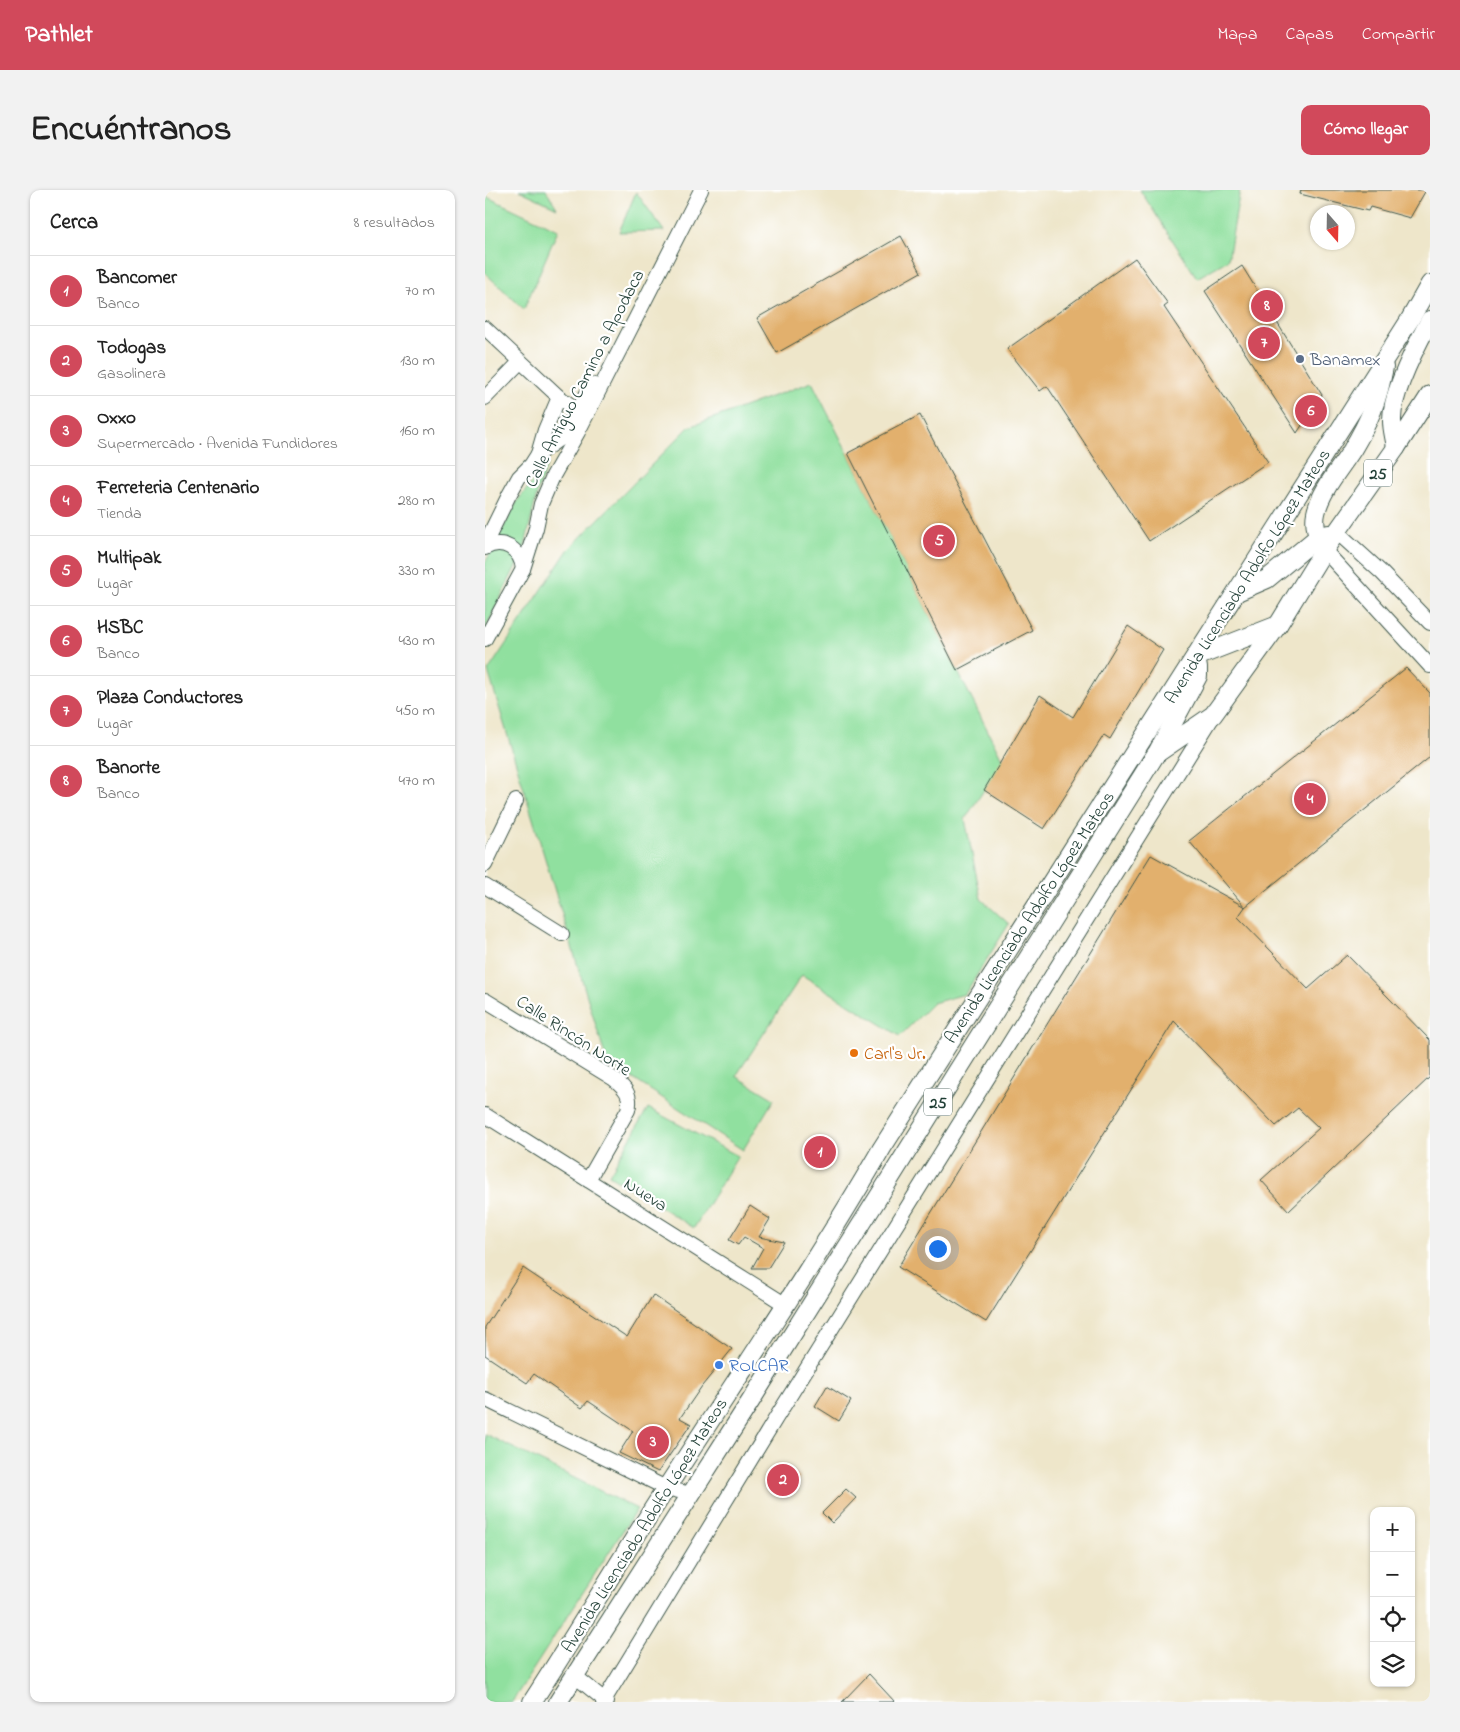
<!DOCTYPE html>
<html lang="es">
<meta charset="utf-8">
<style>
body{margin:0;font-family:"Indie Flower",sans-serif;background:#f2f2f2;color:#222}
.controls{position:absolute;right:15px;bottom:15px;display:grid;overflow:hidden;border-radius:10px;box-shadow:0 1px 4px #0004}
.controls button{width:45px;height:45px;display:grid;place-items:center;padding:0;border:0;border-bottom:1px solid #e0e0e0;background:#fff;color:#222;font:25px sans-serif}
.compass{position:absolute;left:825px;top:15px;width:45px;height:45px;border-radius:50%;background:#fff;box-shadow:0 1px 4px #0004;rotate:160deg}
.you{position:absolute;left:452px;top:1058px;width:18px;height:18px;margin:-12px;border:4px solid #fff;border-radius:50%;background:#1a73e8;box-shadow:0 0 0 8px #1a73e833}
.badge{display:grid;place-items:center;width:32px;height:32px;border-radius:50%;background:#d1495b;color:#fff;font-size:16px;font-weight:700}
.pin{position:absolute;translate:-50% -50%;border:2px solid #fff;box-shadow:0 1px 5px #0006}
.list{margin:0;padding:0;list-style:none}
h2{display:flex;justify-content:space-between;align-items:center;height:65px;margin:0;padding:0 20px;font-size:21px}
h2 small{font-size:16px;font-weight:400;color:#767676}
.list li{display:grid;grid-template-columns:32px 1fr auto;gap:15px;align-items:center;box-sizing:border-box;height:70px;padding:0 20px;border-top:1px solid #e0e0e0}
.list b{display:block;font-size:19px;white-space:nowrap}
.list p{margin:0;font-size:16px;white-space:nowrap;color:#767676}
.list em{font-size:16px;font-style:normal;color:#767676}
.icon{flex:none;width:28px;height:28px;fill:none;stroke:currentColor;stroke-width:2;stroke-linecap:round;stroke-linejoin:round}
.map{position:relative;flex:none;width:945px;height:1512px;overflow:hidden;border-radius:10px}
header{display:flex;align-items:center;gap:30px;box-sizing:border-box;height:70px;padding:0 25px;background:#d1495b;color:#fff}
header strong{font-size:24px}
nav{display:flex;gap:28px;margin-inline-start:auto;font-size:18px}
.intro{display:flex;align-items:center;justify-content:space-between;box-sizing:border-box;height:120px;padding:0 30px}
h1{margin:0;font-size:35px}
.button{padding:12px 22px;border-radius:10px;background:#d1495b;color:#fff;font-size:18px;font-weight:700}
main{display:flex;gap:30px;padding:0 30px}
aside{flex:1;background:#fff;border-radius:10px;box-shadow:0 1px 4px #0004}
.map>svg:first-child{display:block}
.green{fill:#90e09f;stroke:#588e6a}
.building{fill:#e2b06d}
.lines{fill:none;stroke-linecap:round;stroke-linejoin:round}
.minor-casing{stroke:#3e564a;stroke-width:16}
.major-casing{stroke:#3e564a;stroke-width:20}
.minor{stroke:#fff;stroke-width:14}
.major{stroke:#fff;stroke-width:18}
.service-dot{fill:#5c6f8a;stroke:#fff;stroke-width:2}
.food-dot{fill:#e8710a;stroke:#fff;stroke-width:2}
.shop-dot{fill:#3f7fe0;stroke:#fff;stroke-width:2}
.labels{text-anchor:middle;stroke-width:4.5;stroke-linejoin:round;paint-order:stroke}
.shield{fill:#fff;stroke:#627771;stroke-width:1}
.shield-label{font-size:16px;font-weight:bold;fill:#1f3d34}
.service-label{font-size:18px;fill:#4e5e75;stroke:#fff;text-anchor:start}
.street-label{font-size:18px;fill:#1f3d34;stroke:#fff}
.food-label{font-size:18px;fill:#c56008;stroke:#fff;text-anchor:start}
.shop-label{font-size:18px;fill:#366cbe;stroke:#fff;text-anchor:start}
</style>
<header>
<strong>Pathlet</strong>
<nav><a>Mapa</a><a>Capas</a><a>Compartir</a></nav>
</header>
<div class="intro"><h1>Encuéntranos</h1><a class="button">Cómo llegar</a></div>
<main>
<aside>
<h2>Cerca<small>8 resultados</small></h2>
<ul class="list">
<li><span class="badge">1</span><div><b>Bancomer</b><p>Banco</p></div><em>70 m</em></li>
<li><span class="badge">2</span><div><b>Todogas</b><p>Gasolinera</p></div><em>130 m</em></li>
<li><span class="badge">3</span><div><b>Oxxo</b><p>Supermercado · Avenida Fundidores</p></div><em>160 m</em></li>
<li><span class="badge">4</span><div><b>Ferreteria Centenario</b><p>Tienda</p></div><em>280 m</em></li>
<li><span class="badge">5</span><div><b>Multipak</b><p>Lugar</p></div><em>330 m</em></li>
<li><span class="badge">6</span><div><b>HSBC</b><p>Banco</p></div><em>430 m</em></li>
<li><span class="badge">7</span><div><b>Plaza Conductores</b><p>Lugar</p></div><em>450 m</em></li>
<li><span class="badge">8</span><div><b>Banorte</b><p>Banco</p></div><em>470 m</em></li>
</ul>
</aside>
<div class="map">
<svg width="945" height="1512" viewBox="0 0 945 1512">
<rect width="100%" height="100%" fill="#fff"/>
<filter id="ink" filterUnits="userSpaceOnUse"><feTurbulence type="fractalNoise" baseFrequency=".02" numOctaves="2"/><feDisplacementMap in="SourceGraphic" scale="10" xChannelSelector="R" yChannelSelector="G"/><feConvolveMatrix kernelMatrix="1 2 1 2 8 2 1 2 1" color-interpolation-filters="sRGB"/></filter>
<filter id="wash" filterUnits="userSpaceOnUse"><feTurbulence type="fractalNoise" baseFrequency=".0096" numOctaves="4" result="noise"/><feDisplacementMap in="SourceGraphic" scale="20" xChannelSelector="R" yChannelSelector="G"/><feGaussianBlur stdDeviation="1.12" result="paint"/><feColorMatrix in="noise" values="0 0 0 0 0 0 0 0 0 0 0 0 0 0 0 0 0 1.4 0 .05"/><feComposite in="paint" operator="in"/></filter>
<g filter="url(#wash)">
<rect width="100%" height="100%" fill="#eee6ca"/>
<g class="green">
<path d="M34,0h27l11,18z"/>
<path d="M655,0h100l-12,70 -31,18z"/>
<path d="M151,2l28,39 -45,1z"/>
<path d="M0,6l73,34 -34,79 -39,-36z"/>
<path d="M327,192l191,379 -38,58 16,80 28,25 -44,70 -32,9 -33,33 -98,-61 -66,101 38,23 -31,51 -136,-88 -119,-391 80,-121 121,-123z"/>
<path d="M63,273l-10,26 -14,61 -39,79v-66l33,-63z"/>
<path d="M163,918l90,48 -44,72 -85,-53z"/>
<path d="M0,1244l152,75 -125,193h-27z"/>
</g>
<g id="blocks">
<g class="building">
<path d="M816,0h125l-16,28 -40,-11 -2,4 -68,-17z"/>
<path d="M416,46l20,36 -144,81 -20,-35z"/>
<path d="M650,68l33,46 -4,3 104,155 -119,79 -102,-155 -7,5 -33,-42z"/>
<path d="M757,76l80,129 -25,38 -92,-142z"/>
<path d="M435,225l112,215 -75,40 -109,-217z"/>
<path d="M643,436l35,24 -53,89 -6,-4 -60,94 -60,-39 56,-95 33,22z"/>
<path d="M921,478l24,25v64l-185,150 -56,-66z"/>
<path d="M666,665l94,52 -7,10 70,72 39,-34 83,85v37l-141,134 -28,-31 58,-52 -21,-20 -22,18 -102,-105 -188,301 -88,-55z"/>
<path d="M265,1016l20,13 -11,18 25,5 -16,26h-16l11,-20 -19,-11 -6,8 -9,-5z"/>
<path d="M38,1078l104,69 26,-42 79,54 -30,37 -22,32 11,6 -33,48 -39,-19 14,-22 -45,-30 -6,7 -48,-34 -7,9 -42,-28v-28z"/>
<path d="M342,1196l24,15 -12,20 -24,-15z"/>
<path d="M293,1273l22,14 -13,20 -22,-14z"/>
<path d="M361,1299l10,9 -24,25 -10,-10z"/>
<path d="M384,1484l26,28h-53z"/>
</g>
</g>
</g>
<g filter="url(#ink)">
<use href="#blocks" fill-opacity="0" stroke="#3e564a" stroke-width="1"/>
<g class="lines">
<defs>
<g id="minor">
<path d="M0,138l74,69 25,18"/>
<path d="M0,208l35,-36"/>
<path d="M53,264l7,-24 14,-33"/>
<path d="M852,342l44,40 49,51"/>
<path d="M0,354l24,-49 10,-18 12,-12 7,-11 21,-15 19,-28 14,-27"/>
<path d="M0,358c18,-11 36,2 38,21"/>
<path d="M839,360l106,116"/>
<path d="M0,449l38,-70 13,-41 5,-24 12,-28 25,-44 123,-242"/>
<path d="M0,675l31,-64"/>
<path d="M0,696l77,48"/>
<path d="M0,810l129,79c11,9 18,16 14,31l-40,70"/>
<path d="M0,925l301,190"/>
<path d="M0,1209l181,89 25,6"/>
<path d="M90,1486l32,26"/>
<path d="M118,1512l173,-284 436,-700"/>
</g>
<g id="major">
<path d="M911,258c-1,-9 -4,-18 -4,-27 -1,-27 25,-77 38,-101"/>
<path d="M839,360c-5,-11 -11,-23 -8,-37 5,-23 24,-44 36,-63 18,-30 26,-50 32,-83"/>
<path d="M752,402l30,-13 51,-42 11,-3"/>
<path d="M711,467l82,-32"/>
<path d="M673,561l40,-75v-8l-2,-11"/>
<path d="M47,1512c46,-71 89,-144 135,-215 72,-112 148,-223 215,-339l527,-827 21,-37"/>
<path d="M73,1512l192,-300 406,-648 57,-39 65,-90 46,-75 72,-102 34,-53"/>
</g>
</defs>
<use href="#minor" class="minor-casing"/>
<use href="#major" class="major-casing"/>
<use href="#minor" class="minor"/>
<use href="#major" class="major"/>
</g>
</g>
<circle class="service-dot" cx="815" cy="169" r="5"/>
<circle class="food-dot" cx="369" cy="863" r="5"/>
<circle class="shop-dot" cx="234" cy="1175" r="5"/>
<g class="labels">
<g class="shield">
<rect x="879" y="269.5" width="28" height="27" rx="4"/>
<rect x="439" y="898.5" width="28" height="27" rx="4"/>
</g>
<g class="shield-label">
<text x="893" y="289">25</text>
<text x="453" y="918">25</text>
</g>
<g class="service-label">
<text x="825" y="175">Banamex</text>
</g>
<g class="street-label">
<text transform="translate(99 188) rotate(-63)" y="6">Calle Antiguo Camino a Apodaca</text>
<text transform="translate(762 386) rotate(-58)" y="6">Avenida Licenciado Adolfo López Mateos</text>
<text transform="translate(544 727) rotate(-57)" y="6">Avenida Licenciado Adolfo López Mateos</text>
<text transform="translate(89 845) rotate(33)" y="6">Calle Rincón Norte</text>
<text transform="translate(161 1004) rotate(32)" y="6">Nueva</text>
<text transform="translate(159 1335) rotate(-58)" y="6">Avenida Licenciado Adolfo López Mateos</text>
</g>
<g class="food-label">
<text x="379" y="869">Carl's Jr.</text>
</g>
<g class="shop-label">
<text x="244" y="1181">ROLCAR</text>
</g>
</g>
</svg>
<div class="controls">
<button>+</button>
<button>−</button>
<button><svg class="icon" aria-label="locate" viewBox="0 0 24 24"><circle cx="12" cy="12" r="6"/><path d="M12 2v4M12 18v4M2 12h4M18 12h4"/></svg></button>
<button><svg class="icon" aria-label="layers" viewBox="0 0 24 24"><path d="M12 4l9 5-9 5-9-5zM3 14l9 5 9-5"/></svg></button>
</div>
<svg class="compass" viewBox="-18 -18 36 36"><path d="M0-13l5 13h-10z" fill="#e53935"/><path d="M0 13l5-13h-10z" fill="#767676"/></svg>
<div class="you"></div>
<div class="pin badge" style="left:335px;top:962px">1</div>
<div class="pin badge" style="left:298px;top:1290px">2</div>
<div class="pin badge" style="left:168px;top:1252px">3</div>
<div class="pin badge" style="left:825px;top:609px">4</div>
<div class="pin badge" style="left:454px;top:351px">5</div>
<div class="pin badge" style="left:826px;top:221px">6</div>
<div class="pin badge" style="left:779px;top:153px">7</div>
<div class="pin badge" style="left:782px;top:116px">8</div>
</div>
</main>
